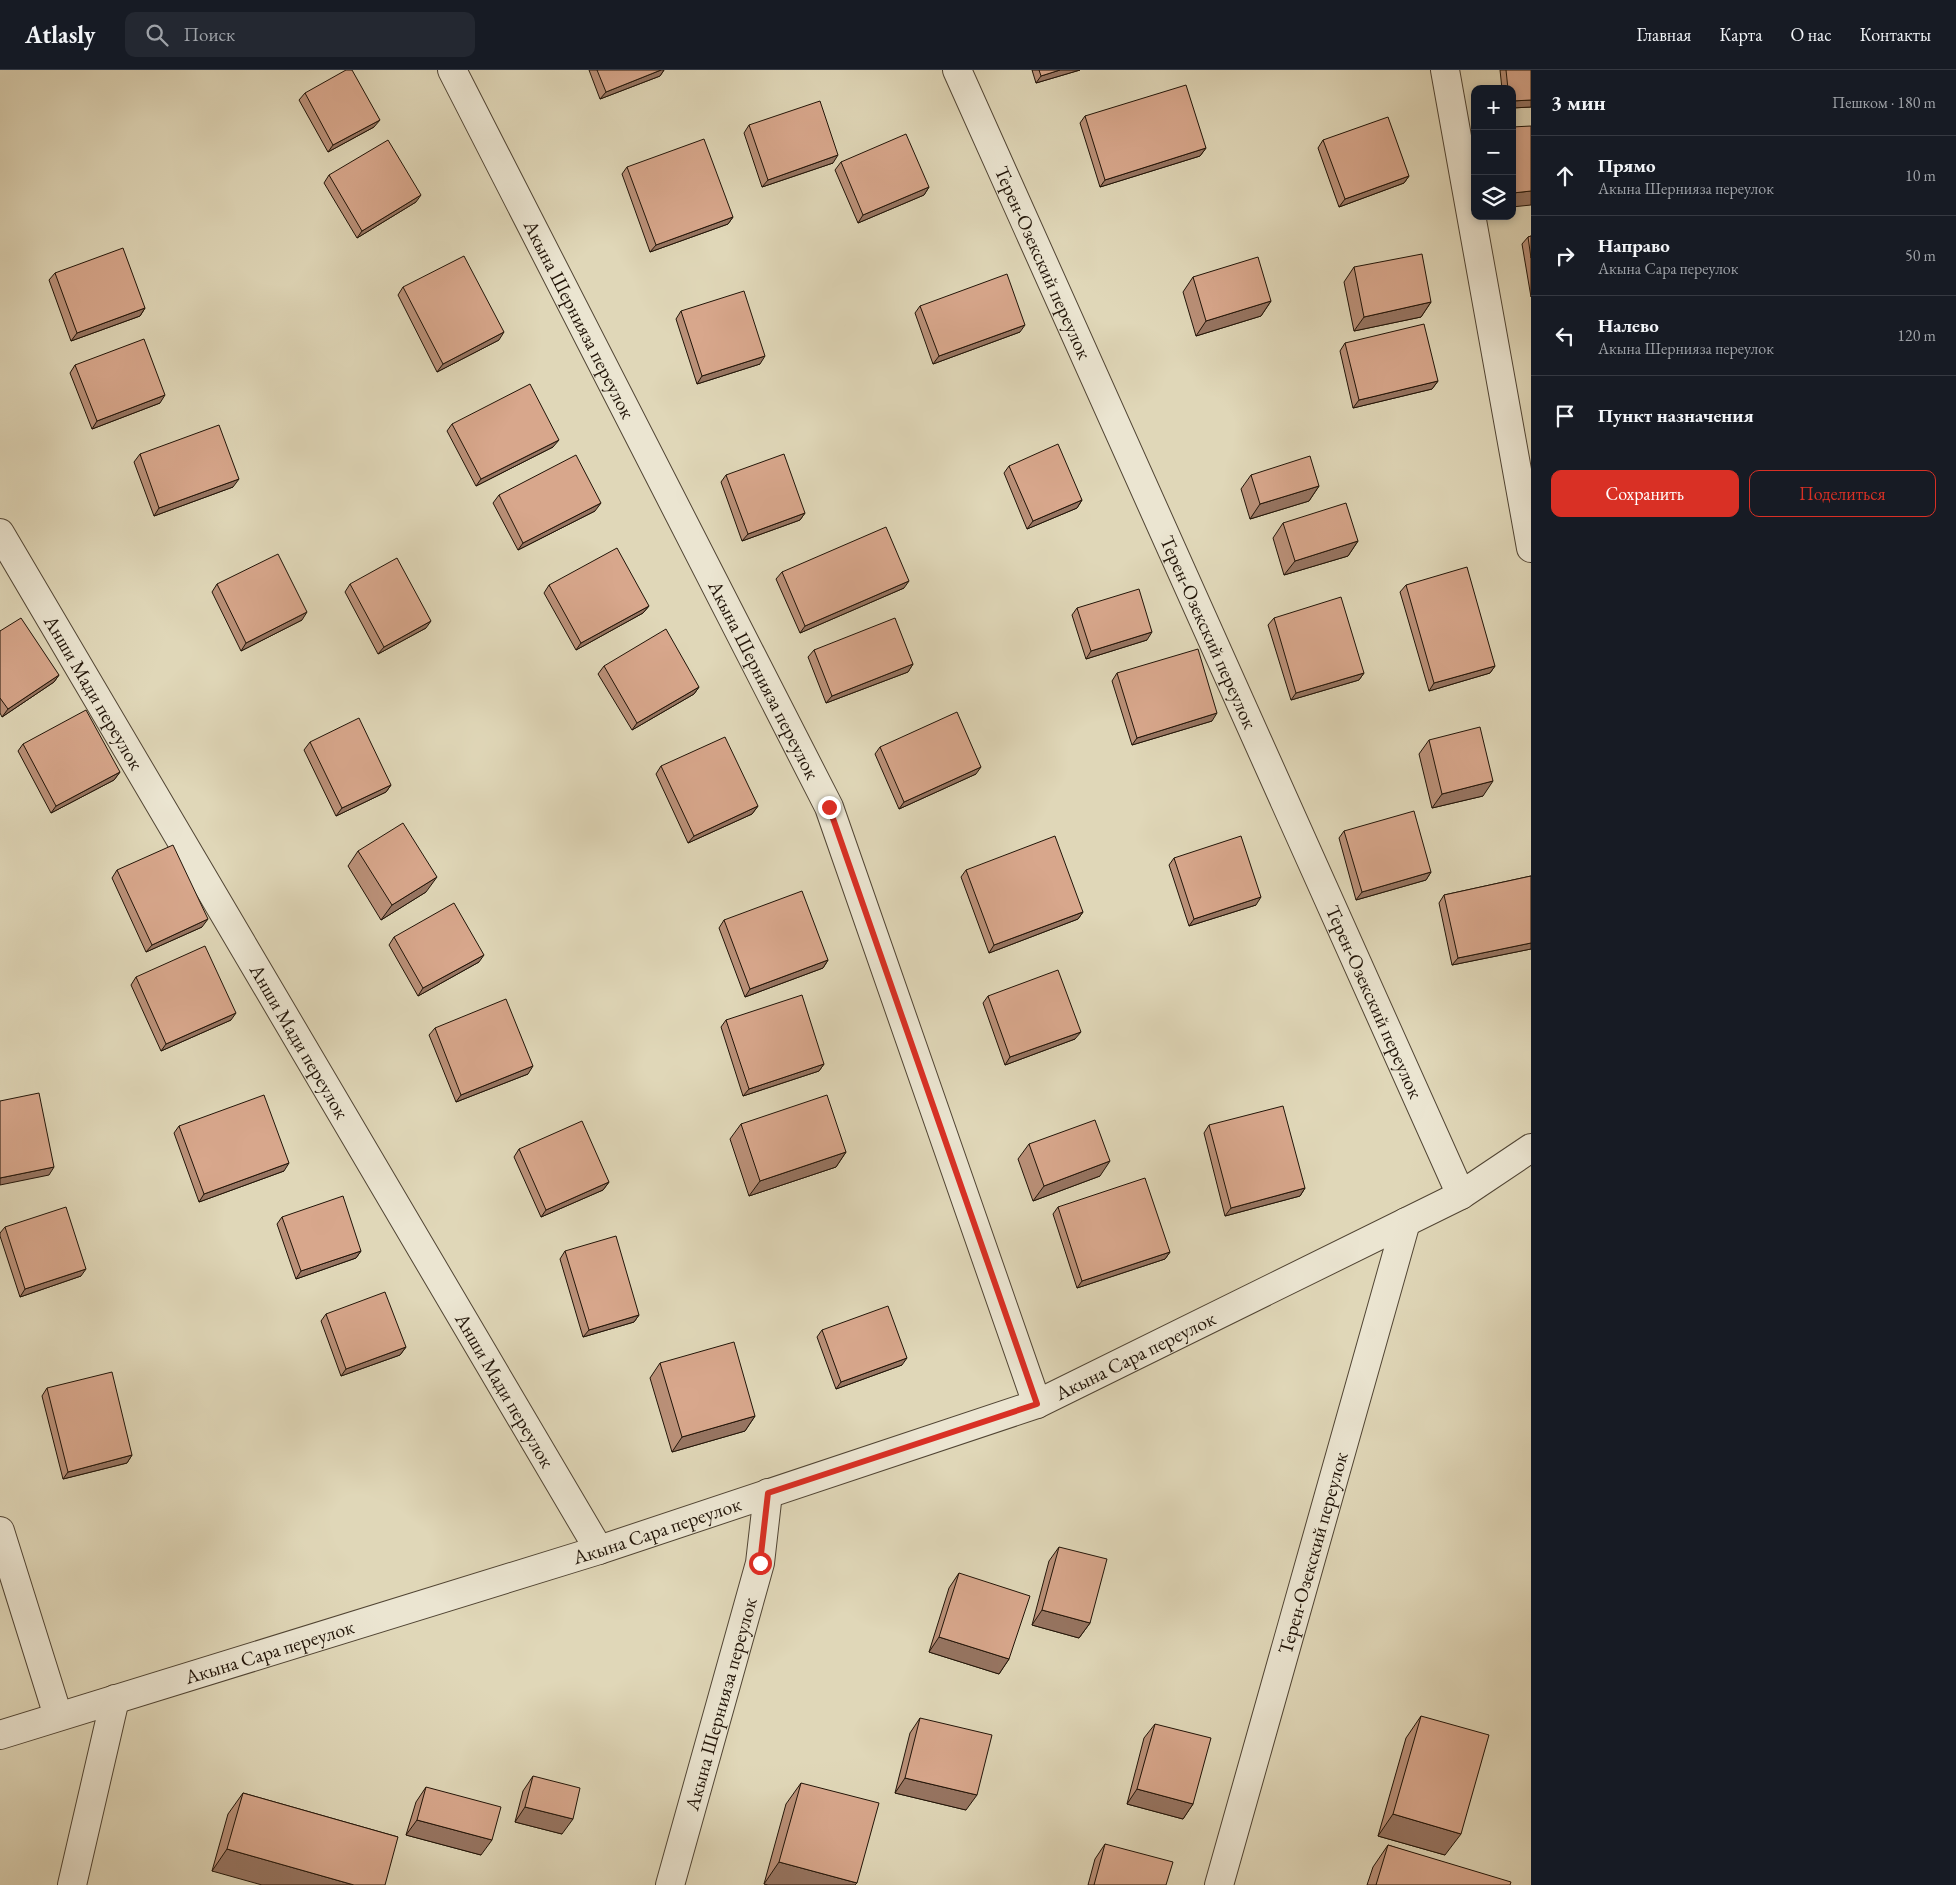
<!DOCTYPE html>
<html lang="ru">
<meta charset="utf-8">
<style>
body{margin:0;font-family:"EB Garamond",serif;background:#242831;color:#f1f3f6}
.controls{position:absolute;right:15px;top:15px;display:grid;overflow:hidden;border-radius:10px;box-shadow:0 2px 8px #0003}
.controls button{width:45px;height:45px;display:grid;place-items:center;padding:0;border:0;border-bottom:1px solid #363941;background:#171b24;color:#f1f3f6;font:25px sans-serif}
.stop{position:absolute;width:15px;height:15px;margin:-11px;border:4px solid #d93025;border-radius:50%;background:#fff}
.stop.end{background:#d93025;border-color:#fff;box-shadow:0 1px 5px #0008}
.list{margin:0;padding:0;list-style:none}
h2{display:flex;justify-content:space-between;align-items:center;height:65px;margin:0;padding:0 20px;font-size:21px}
h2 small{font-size:16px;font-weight:400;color:#9ea1a6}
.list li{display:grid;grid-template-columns:32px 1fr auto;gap:15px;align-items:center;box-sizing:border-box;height:80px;padding:0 20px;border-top:1px solid #363941}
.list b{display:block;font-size:19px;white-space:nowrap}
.list p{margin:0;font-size:16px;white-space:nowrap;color:#9ea1a6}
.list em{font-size:16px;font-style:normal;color:#9ea1a6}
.actions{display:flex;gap:10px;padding:15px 20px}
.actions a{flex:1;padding:11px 0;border:1px solid #d93025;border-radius:10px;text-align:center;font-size:18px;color:#d93025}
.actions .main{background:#d93025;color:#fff}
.icon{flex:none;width:28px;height:28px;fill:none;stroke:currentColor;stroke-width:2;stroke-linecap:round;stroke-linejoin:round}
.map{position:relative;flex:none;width:1531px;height:1815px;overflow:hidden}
header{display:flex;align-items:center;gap:30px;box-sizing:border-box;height:70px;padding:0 25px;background:#171b24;border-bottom:1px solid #363941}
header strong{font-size:24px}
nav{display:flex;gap:28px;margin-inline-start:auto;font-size:18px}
.search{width:350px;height:45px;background:#242831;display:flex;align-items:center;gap:12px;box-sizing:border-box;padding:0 18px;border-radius:10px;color:#9ea1a6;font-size:19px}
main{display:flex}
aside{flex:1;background:#171b24}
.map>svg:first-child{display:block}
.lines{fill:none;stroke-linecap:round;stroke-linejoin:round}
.minor-casing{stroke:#514534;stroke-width:30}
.minor{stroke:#ebe5d1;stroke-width:28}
.wall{fill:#ba9078;stroke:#211408}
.shaded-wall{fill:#977562;stroke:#211408}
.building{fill:#d8a78c;stroke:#211408}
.route{stroke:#d93025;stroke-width:6}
.labels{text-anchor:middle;stroke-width:4;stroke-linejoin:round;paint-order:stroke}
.street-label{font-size:20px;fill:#211408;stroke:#ebe5d1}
</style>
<header>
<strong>Atlasly</strong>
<div class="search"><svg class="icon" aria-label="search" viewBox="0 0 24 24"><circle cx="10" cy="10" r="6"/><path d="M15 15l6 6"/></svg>Поиск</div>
<nav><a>Главная</a><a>Карта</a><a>О нас</a><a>Контакты</a></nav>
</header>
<main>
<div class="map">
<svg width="1531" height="1815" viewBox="0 0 1531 1815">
<rect width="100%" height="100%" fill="#e0d7b8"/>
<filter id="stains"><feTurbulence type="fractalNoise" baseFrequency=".004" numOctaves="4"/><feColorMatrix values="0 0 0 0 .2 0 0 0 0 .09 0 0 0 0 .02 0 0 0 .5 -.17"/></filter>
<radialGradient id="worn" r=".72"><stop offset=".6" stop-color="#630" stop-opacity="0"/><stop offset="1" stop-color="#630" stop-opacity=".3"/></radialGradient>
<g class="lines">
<defs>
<g id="minor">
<path id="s1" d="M452,0l377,737 208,597"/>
<path id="s2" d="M957,0l504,1125"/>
<path d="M1445,0l86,478"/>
<path id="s3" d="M0,463l599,1017"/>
<path d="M0,1461l58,185"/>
<path id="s4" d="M0,1665l599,-185 438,-146 424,-209 70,-47"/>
<path d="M72,1815l43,-186"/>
<path id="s5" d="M670,1815l90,-322 8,-70"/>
<path id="s6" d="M1219,1815l187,-663"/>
</g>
</defs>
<use href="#minor" class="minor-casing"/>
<use href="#minor" class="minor"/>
</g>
<g class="wall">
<path d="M589,0h75l-4,6 -60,23z"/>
<path d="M1032,0h48l-44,13z"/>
<path d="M1500,0h31v37l-19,1v-19h-10z"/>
<path d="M305,23l69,34 -46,25 -29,-52z"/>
<path d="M1085,46l121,32 -6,8 -100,31 -20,-64z"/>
<path d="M749,55l84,38 -71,24 -18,-54z"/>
<path d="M1323,70l86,36 -5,7 -65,24 -21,-59z"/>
<path d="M841,92l88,25 -5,8 -66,28 -23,-53z"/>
<path d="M627,97l106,50 -5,7 -78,28 -28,-78z"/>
<path d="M329,105l87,27 -59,36 -33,-55z"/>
<path d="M1531,166v61l-9,-53 6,-7z"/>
<path d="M1354,197l77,35 -10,15 -67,14 -10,-49z"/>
<path d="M55,203l90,35 -5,8 -69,25 -22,-61z"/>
<path d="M1193,207l78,24 -10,15 -65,20 -13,-44z"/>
<path d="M403,217l96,53 -62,32 -39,-77z"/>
<path d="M920,236l100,26 -87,32 -18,-51z"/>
<path d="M681,241l79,53 -63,20 -21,-65z"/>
<path d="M1345,273l93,38 -6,8 -79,19 -13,-57z"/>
<path d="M75,295l85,38 -68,26 -22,-56z"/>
<path d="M452,354l101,23 -77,39 -29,-55z"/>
<path d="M140,384l93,33 -79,29 -20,-54z"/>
<path d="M1009,396l73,34 -5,8 -50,21 -23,-56z"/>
<path d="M726,405l79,38 -5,7 -58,21 -21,-59z"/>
<path d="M1251,405l68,11 -10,15 -59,18 -9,-30z"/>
<path d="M499,425l96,16 -77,39 -25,-47z"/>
<path d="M1283,453l75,18 -10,15 -64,19 -11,-37z"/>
<path d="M782,502l122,16 -104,45 -24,-54z"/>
<path d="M217,514l85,36 -61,31 -29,-59z"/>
<path d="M350,514l76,44 -48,26 -33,-62z"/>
<path d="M549,515l100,21 -6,7 -67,37 -32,-57z"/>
<path d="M1406,515l89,81 -5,7 -61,18 -29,-99z"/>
<path d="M1077,538l70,32 -61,19 -14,-44z"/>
<path d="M1274,548l90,55 -5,7 -68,20 -23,-75z"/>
<path d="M0,561l59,44 -5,7 -52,35 -2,-4z"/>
<path d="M814,580l99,14 -5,8 -82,31 -18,-46z"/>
<path d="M604,596l95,21 -5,7 -62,36 -34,-56z"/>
<path d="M1117,603l95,48 -80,24 -20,-64z"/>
<path d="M1429,670l54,56 -51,12 -13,-54z"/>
<path d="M310,672l81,43 -5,7 -50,24 -32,-66z"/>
<path d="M23,674l97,28 -6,8 -63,33 -33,-62z"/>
<path d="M880,677l96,27 -77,35 -24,-55z"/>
<path d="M661,696l97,40 -6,8 -64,29 -32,-69z"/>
<path d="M1344,761l87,41 -5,8 -70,20 -17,-62z"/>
<path d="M358,781l68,41 -45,28 -33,-54z"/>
<path d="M1174,788l82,47 -67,21 -20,-61z"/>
<path d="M117,800l85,57 -56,25 -34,-74z"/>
<path d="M966,800l117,42 -5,7 -89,34 -28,-76z"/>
<path d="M1531,806v73l-79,16 -13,-62 5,-8z"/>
<path d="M724,850l104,40 -5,8 -78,29 -26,-69z"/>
<path d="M394,867l85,25 -61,34 -29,-51z"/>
<path d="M136,907l95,43 -70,31 -30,-66z"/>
<path d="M988,926l87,43 -70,26 -22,-62z"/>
<path d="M726,950l98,44 -5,7 -76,25 -22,-69z"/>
<path d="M435,958l93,46 -72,28 -27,-67z"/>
<path d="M741,1054l105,28 -10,15 -87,29 -19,-57z"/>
<path d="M1209,1055l96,63 -5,8 -75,20 -21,-83z"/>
<path d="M179,1056l105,45 -85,31 -25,-69z"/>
<path d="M1029,1074l71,32 -67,25 -15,-42z"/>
<path d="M519,1079l90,33 -6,8 -62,27 -27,-60z"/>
<path d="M1058,1137l112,45 -5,7 -88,29 -24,-74z"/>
<path d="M282,1147l79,34 -5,7 -60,21 -19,-55z"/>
<path d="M5,1157l76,49 -61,21 -20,-61v-3z"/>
<path d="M565,1181l74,64 -5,7 -51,15 -23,-78z"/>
<path d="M326,1244l80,33 -6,8 -59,21 -20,-55z"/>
<path d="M822,1260l80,35 -66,24 -19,-52z"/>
<path d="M660,1293l95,53 -10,15 -73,21 -22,-74z"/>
<path d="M47,1318l85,67 -5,8 -64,16 -21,-83z"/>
<path d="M1059,1477l31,76 -11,15 -47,-13 17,-64z"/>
<path d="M959,1503l50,86 -10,15 -70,-22 20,-64z"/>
<path d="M1421,1646l24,139 -67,-19 28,-98z"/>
<path d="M920,1648l46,92 -71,-17 15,-60z"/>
<path d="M1155,1654l38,80 -10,15 -56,-15 17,-66z"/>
<path d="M533,1706l29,58 -47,-12 8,-31z"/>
<path d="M801,1713l56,100 -2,2h-87l-4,-1 22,-80z"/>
<path d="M426,1717l55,68 -75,-20 10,-33z"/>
<path d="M243,1723l155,44 -186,34 16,-57z"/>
<path d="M1105,1774l61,41h-78l7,-26z"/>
<path d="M1388,1775l122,40h-143l6,-18z"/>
</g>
<g class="shaded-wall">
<path d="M661,0h3l-4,6 -60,23 6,-7z"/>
<path d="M1060,0h20l-44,13 5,-7z"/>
<path d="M1531,30v7l-19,1v-7z"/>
<path d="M380,50l-6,7 -46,25 5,-7z"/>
<path d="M1206,78l-6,8 -100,31 5,-7z"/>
<path d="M838,85l-5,8 -71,24 6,-7z"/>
<path d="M1409,106l-5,7 -65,24 6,-8z"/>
<path d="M929,117l-5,8 -66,28 5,-8z"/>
<path d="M1531,121v14l-19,2v-13l1,-1z"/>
<path d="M421,125l-5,7 -59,36 5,-7z"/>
<path d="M733,147l-5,7 -78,28 6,-7z"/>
<path d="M1271,231l-10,15 -65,20 10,-15z"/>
<path d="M1431,232l-10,15 -67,14 10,-14z"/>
<path d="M145,238l-5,8 -69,25 6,-8z"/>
<path d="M1025,255l-5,7 -87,32 6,-8z"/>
<path d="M504,262l-5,8 -62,32 6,-8z"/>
<path d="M765,286l-5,8 -63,20 5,-8z"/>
<path d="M1438,311l-6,8 -79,19 6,-8z"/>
<path d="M165,325l-5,8 -68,26 5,-8z"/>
<path d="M559,370l-6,7 -77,39 5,-7z"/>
<path d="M239,409l-6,8 -79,29 5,-8z"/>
<path d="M1319,416l-10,15 -59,18 10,-15z"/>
<path d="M1082,430l-5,8 -50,21 6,-8z"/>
<path d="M601,433l-6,8 -77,39 5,-7z"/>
<path d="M805,443l-5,7 -58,21 6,-7z"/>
<path d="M1358,471l-10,15 -64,19 11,-14z"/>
<path d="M909,511l-5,7 -104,45 5,-7z"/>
<path d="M649,536l-6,7 -67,37 5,-7z"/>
<path d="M307,542l-5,8 -61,31 5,-8z"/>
<path d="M431,551l-5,7 -48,26 6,-7z"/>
<path d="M1152,562l-5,8 -61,19 5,-8z"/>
<path d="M913,594l-5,8 -82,31 6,-7z"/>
<path d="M1495,596l-5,7 -61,18 5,-8z"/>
<path d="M1364,603l-5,7 -68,20 5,-7z"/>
<path d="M59,605l-5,7 -52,35 6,-8z"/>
<path d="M699,617l-5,7 -62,36 5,-7z"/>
<path d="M1217,643l-5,8 -80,24 5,-7z"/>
<path d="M981,697l-5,7 -77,35 5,-7z"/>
<path d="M120,702l-6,8 -63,33 5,-7z"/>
<path d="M1493,711l-10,15 -51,12 10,-14z"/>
<path d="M391,715l-5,7 -50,24 6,-8z"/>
<path d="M758,736l-6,8 -64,29 6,-7z"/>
<path d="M1431,802l-5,8 -70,20 6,-8z"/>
<path d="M437,807l-11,15 -45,28 11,-15z"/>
<path d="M1261,827l-5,8 -67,21 5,-7z"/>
<path d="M1083,842l-5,7 -89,34 5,-8z"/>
<path d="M208,849l-6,8 -56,25 6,-7z"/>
<path d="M1531,873v6l-79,16 6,-7z"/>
<path d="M484,885l-5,7 -61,34 5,-8z"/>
<path d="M828,890l-5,8 -78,29 5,-8z"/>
<path d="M236,943l-5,7 -70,31 5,-7z"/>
<path d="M1081,962l-6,7 -70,26 5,-8z"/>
<path d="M824,994l-5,7 -76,25 6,-7z"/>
<path d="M533,996l-5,8 -72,28 5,-7z"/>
<path d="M846,1082l-10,15 -87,29 11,-15z"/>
<path d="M1110,1091l-10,15 -67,25 11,-15z"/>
<path d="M289,1093l-5,8 -85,31 5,-8z"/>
<path d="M54,1097l-5,8 -49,10v-7z"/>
<path d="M609,1112l-6,8 -62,27 5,-7z"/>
<path d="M1305,1118l-5,8 -75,20 6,-8z"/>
<path d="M361,1181l-5,7 -60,21 5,-8z"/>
<path d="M1170,1182l-5,7 -88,29 5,-7z"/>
<path d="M86,1199l-5,7 -61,21 5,-8z"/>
<path d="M639,1245l-5,7 -51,15 6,-7z"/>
<path d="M406,1277l-6,8 -59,21 5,-7z"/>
<path d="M907,1288l-5,7 -66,24 5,-7z"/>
<path d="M755,1346l-10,15 -73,21 10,-15z"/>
<path d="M132,1385l-5,8 -64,16 5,-7z"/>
<path d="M1042,1540l48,13 -11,15 -47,-13z"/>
<path d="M939,1567l70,22 -10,15 -70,-22z"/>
<path d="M905,1708l72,17 -11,15 -71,-17z"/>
<path d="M1137,1719l56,15 -10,15 -56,-15z"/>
<path d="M525,1737l48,12 -11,15 -47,-12z"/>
<path d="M1393,1744l68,20 -16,21 -67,-19z"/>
<path d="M417,1750l75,20 -11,15 -75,-20z"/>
<path d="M227,1779l127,36h-92l-50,-14z"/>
<path d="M779,1792l78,21 -2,2h-87l-4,-1z"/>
</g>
<g class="building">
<path d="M346,0h6l28,50 -47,25 -28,-52z"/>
<path d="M597,0h64l-55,22z"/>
<path d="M1039,0h21l-19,6z"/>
<path d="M1506,0h25v30l-19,1v-12h-4z"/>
<path d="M1186,15l20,63 -101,32 -20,-64z"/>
<path d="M820,31l18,54 -70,25 -19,-55z"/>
<path d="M1388,47l21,59 -64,23 -22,-59z"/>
<path d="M1531,56v65l-18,2 -1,-11v-55z"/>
<path d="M906,64l23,53 -66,28 -22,-53z"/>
<path d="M704,69l29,78 -77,28 -29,-78z"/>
<path d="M388,70l33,55 -59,36 -33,-56z"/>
<path d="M1531,166v22l-3,-21z"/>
<path d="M123,178l22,60 -68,25 -22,-60z"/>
<path d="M1422,184l9,48 -67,15 -10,-50z"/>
<path d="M464,186l40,76 -61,32 -40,-77z"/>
<path d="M1258,187l13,44 -65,20 -13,-44z"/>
<path d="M1007,204l18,51 -86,31 -19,-50z"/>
<path d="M744,221l21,65 -63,20 -21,-65z"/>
<path d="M1424,254l14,57 -79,19 -14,-57z"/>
<path d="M144,269l21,56 -68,26 -22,-56z"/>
<path d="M530,314l29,56 -78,39 -29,-55z"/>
<path d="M219,355l20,54 -80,29 -19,-54z"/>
<path d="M1058,374l24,56 -49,21 -24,-55z"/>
<path d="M784,384l21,59 -57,21 -22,-59z"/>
<path d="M576,385l25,48 -78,40 -24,-48z"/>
<path d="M1310,386l9,30 -59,18 -9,-29z"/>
<path d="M1346,433l12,38 -63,20 -12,-38z"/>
<path d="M886,457l23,54 -104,45 -23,-54z"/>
<path d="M617,478l32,58 -68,37 -32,-58z"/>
<path d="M278,484l29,58 -61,31 -29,-59z"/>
<path d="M397,488l34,63 -47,26 -34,-63z"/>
<path d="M1467,497l28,99 -61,17 -28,-98z"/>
<path d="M1139,519l13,43 -61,19 -14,-43z"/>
<path d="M1341,527l23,76 -68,20 -22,-75z"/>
<path d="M21,548l38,57 -51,34 -8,-11v-67z"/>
<path d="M895,548l18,46 -81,32 -18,-46z"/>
<path d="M666,559l33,58 -62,36 -33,-57z"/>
<path d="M1198,579l19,64 -80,25 -20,-65z"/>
<path d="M86,640l34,62 -64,34 -33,-62z"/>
<path d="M957,642l24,55 -77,35 -24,-55z"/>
<path d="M359,648l32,67 -49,23 -32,-66z"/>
<path d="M1480,657l13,54 -51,13 -13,-54z"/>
<path d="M725,667l33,69 -64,30 -33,-70z"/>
<path d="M1414,741l17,61 -69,20 -18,-61z"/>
<path d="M403,753l34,54 -45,28 -34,-54z"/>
<path d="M1055,766l28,76 -89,33 -28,-75z"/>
<path d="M1241,766l20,61 -67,22 -20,-61z"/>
<path d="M173,775l35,74 -56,26 -35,-75z"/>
<path d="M1531,806v67l-73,15 -14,-63z"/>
<path d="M802,821l26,69 -78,29 -26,-69z"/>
<path d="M454,833l30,52 -61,33 -29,-51z"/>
<path d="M205,876l31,67 -70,31 -30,-67z"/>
<path d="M1058,900l23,62 -71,25 -22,-61z"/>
<path d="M802,925l22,69 -75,25 -23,-69z"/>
<path d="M506,929l27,67 -72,29 -26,-67z"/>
<path d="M39,1023l15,74 -54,11v-77z"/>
<path d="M264,1025l25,68 -85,31 -25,-68z"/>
<path d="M827,1025l19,57 -86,29 -19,-57z"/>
<path d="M1283,1036l22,82 -74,20 -22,-83z"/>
<path d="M1095,1050l15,41 -66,25 -15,-42z"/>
<path d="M582,1051l27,61 -63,28 -27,-61z"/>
<path d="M1145,1108l25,74 -88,29 -24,-74z"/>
<path d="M343,1126l18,55 -60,20 -19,-54z"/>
<path d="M66,1137l20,62 -61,20 -20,-62z"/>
<path d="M616,1166l23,79 -50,15 -24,-79z"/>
<path d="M385,1222l21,55 -60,22 -20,-55z"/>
<path d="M888,1236l19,52 -66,24 -19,-52z"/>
<path d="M734,1272l21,74 -73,21 -22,-74z"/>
<path d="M112,1302l20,83 -64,17 -21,-84z"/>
<path d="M1059,1477l48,12 -17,64 -48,-13z"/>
<path d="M959,1503l71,23 -21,63 -70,-22z"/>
<path d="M1421,1646l68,19 -28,99 -68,-20z"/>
<path d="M920,1648l72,17 -15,60 -72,-17z"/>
<path d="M1155,1654l56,14 -18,66 -56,-15z"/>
<path d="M533,1706l47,12 -7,31 -48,-12z"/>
<path d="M801,1713l78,20 -22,80 -78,-21z"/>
<path d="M426,1717l75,20 -9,33 -75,-20z"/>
<path d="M243,1723l155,44 -13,48h-31l-127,-36z"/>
<path d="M1105,1774l68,18 -7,23h-72z"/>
<path d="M1388,1775l123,37 -1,3h-134z"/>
</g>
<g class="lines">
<path class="route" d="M760,1493l8,-70 269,-89 -208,-597"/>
</g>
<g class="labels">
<g class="street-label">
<text dy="7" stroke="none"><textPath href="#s2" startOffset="211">Терен-Озекский переулок</textPath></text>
<text dy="7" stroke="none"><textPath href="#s1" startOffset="280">Акына Шернияза переулок</textPath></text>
<text dy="7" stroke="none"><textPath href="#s2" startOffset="616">Терен-Озекский переулок</textPath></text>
<text dy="7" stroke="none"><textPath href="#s1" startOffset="685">Акына Шернияза переулок</textPath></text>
<text dy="7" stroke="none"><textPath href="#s3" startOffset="185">Анши Мади переулок</textPath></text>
<text dy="7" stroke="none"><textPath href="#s2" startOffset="1021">Терен-Озекский переулок</textPath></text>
<text dy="7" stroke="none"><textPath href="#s3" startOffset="590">Анши Мади переулок</textPath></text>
<text dy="7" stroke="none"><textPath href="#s4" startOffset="1198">Акына Сара переулок</textPath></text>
<text dy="7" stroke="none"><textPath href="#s3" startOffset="995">Анши Мади переулок</textPath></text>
<text dy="7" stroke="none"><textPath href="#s4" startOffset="688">Акына Сара переулок</textPath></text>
<text dy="7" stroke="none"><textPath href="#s6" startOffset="345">Терен-Озекский переулок</textPath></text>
<text dy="7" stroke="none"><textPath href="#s4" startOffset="282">Акына Сара переулок</textPath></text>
<text dy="7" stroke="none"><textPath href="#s5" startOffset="188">Акына Шернияза переулок</textPath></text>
</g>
</g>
<rect width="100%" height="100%" filter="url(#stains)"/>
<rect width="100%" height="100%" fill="url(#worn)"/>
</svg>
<div class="controls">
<button>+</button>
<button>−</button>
<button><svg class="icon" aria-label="layers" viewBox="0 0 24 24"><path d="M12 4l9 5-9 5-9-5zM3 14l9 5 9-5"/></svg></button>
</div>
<div class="stop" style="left:760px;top:1493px"></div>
<div class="stop end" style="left:829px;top:737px"></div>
</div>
<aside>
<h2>3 мин<small>Пешком · 180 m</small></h2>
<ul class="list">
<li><svg class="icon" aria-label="ahead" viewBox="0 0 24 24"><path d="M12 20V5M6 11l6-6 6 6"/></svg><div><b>Прямо</b><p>Акына Шернияза переулок</p></div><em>10 m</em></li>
<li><svg class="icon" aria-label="right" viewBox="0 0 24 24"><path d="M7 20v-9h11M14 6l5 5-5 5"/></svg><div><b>Направо</b><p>Акына Сара переулок</p></div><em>50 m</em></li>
<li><svg class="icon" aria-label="left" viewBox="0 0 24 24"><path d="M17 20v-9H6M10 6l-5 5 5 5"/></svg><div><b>Налево</b><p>Акына Шернияза переулок</p></div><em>120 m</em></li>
<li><svg class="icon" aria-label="arrive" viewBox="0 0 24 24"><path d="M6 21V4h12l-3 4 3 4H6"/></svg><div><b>Пункт назначения</b></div></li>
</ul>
<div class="actions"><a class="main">Сохранить</a><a>Поделиться</a></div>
</aside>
</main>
